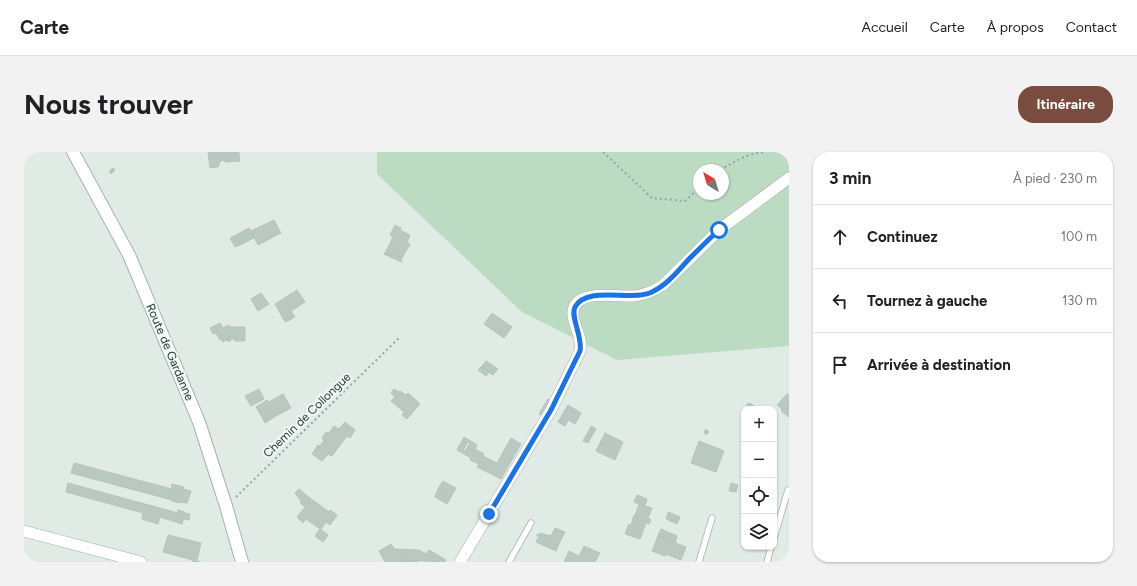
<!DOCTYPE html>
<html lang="fr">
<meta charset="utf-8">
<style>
body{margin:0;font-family:Figtree,sans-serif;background:#f2f2f2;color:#202124}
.controls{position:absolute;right:12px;bottom:12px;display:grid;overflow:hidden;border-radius:8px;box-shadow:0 1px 3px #0004}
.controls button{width:36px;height:36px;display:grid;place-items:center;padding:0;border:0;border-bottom:1px solid #e0e0e0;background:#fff;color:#202124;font:20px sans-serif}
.compass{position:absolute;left:669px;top:12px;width:36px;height:36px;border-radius:50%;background:#fff;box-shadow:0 1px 3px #0004;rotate:322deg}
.stop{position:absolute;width:12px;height:12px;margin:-9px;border:3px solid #1a73e8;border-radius:50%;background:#fff}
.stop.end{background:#1a73e8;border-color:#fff;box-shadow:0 1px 4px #0008}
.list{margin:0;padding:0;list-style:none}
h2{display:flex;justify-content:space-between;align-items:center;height:52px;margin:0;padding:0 16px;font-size:17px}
h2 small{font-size:13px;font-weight:400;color:#757577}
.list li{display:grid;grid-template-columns:26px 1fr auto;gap:12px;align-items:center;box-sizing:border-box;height:64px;padding:0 16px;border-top:1px solid #e0e0e0}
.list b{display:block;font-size:15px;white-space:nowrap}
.list em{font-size:13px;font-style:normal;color:#757577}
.icon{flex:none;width:22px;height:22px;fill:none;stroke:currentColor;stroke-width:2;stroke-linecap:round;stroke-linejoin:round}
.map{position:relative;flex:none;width:765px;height:410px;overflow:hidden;border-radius:16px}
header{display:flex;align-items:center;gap:24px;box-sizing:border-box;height:56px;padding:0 20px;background:#fff;border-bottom:1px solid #e0e0e0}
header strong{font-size:19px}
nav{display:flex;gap:22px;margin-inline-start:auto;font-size:14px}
.intro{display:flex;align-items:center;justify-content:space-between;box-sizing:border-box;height:96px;padding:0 24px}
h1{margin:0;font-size:28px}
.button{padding:10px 18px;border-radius:16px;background:#7a4c3f;color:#fff;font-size:14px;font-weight:700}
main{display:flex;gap:24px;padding:0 24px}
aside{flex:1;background:#fff;border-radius:16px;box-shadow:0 1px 3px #0004}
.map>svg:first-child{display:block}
.green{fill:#bbdbc3;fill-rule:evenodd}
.building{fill:#bac8c2;stroke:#b4c4bd;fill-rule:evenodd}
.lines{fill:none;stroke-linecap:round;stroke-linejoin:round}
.lane-casing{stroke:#a4b2ad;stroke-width:7}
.street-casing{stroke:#a4b2ad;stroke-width:12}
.secondary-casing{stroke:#a1b6ae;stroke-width:14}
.path{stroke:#83ad9f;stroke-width:2;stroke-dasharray:2 3;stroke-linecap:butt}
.lane{stroke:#fff;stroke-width:5.5}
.street{stroke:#fff;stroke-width:11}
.secondary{stroke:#fff;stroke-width:12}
.route{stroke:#1a73e8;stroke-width:5}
.labels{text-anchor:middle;stroke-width:4;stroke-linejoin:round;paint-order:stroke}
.street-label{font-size:12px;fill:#233a34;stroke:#f1f8f4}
</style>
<header>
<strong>Carte</strong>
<nav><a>Accueil</a><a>Carte</a><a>À propos</a><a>Contact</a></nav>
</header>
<div class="intro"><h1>Nous trouver</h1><a class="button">Itinéraire</a></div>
<main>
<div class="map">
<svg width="765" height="410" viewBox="0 0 765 410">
<rect width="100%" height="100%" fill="#e1ebe6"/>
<path class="green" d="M353,0h412v194l-172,14 -95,-48 -145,-138zM675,18h24v24h-24z"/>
<g class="building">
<path d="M184,0h31v3h-10l-2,7 -6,-2 -3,7 -8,1z"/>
<path d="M205,3h10l1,6 -13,1z"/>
<path d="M89,16l2,2 -4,4 -2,-3z"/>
<path d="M250,68l7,13 -23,12 -6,-12 -5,2 3,5 -10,5 -4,-10 13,-7 2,3z"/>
<path d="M371,73l6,3 -1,2 10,5 -3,8 3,1 -8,14 -10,-5 -1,3 -6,-3 8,-16 -3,-2z"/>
<path d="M228,81l2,5 -4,2 -3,-5z"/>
<path d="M212,83l4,10 -5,2 -5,-9z"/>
<path d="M361,101l6,3 1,-3 10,5 -1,4 -17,-8z"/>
<path d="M273,138l8,12 -14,9 2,3 -9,6 -9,-16z"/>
<path d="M237,141l8,11 -11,7 -7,-12z"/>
<path d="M468,161l20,14 -8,11 -20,-14z"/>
<path d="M269,162l2,3 -9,5 -2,-2z"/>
<path d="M196,171l3,5 5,-3 1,2h16v14h-10l-2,-5 -10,6 -2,-3 -1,1 -4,-7 -3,1 -3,-6z"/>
<path d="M209,184l1,2 -6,4 -1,-3z"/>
<path d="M462,209l9,6 -5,6 -8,-7z"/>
<path d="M458,214l7,6 -3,4 -8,-6z"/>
<path d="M471,215l3,2 -5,6 -3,-2z"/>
<path d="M235,237l5,10 -13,7 -6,-10z"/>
<path d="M370,237l5,3 1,-1 6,4 2,-2 12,11 -13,15 -5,-4 2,-3 -13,-11 4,-4 -4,-4z"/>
<path d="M259,242l8,14 -15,8 -1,-3 -12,6 -7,-12 11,-7 2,2z"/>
<path d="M763,242l2,1v17l-4,-4 -2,2 -6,-5z"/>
<path d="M524,247l4,3 -9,15 -4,-3z"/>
<path d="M725,251l4,2 -2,4 -4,-3v-2z"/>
<path d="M544,253l13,8 -6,11 -7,-4 -3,6 -7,-4z"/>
<path d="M761,256l4,4v5l-8,-6z"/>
<path d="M251,261l1,3 -11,7 -2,-4z"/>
<path d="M321,270l10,8 -5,8 -3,-2 -15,20 -4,-2 -6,7 -10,-7 6,-9 2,1 14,-20 5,3z"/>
<path d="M567,274l5,3 -4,7 -5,-2z"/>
<path d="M682,277l3,3 -3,3 -2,-3z"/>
<path d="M302,280l3,2 -5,6 -2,-2z"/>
<path d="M581,281l18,9 -4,9 -19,-8z"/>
<path d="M563,282l5,2 -2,3 -5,-2z"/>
<path d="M440,285l13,8 -2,4 9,5 -1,2 14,7 14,-25 10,6 -20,35 -24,-12 2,-3 -9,-4 1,-2 -14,-8zM444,290l2,1 -5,8 -2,-1z"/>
<path d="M561,285l5,2 -2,4 -5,-2z"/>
<path d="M675,289l25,10 -8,21 -25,-9z"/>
<path d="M576,291l19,8 -4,9 -19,-9z"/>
<path d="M50,311l109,29v-3l8,2 -4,12 -7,-1v1l-8,-2v-1l-101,-27z"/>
<path d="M419,329l5,3 -4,8 -6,-3z"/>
<path d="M44,331l110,30v-3l7,2 -3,12 -22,-7 -2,7 -16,-5 1,-6 -77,-21z"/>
<path d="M707,331l7,2 -2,7 -7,-1z"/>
<path d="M148,332l12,3 -1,5 -12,-3z"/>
<path d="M424,332l8,4 -9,16 -12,-7 3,-8 6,3z"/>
<path d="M275,337l7,6 -5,6 -6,-8z"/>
<path d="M282,343l23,17 1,-2 7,5 -7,10 -4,-3 -5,7h-1l-14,-10 -3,4 -6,-6 8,-10 -5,-4z"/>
<path d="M613,343l10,4 -2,7 7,2 -4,10 3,2 -2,4 -3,-1 -6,16 -9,-3 7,-19 -3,-1 4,-12 -5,-2z"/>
<path d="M644,360l12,5 -3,7 -11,-5z"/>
<path d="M162,361l4,1 -1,6 -5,-1z"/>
<path d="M610,363l4,2 -4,10 -3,-2z"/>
<path d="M605,372l5,3 -3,9 -6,-2z"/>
<path d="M531,376l10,4 -7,14 -21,-10v-2l2,1 1,-2 11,3z"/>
<path d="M296,377l8,6 -5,7 -8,-6z"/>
<path d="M637,377l16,7 -2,7 -17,-7z"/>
<path d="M144,383l33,8 -4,18 4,1h-9l1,-2 -30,-8z"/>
<path d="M634,384l28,11 -5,13 -15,-6 -1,2 -13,-5z"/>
<path d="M514,386l20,8 -2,5 -20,-9z"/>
<path d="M367,392l3,5 25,1 7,4 3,-4 17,10 -1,2 -42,-2v2h-18l-6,-11z"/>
<path d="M560,394l16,7 -5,9h-31l5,-11 10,5z"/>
<path d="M379,408l15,1v1h-15z"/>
</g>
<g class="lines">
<defs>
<g id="lane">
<path d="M750,386l14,-48"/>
<path d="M485,410l22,-39"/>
<path d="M675,410l13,-44"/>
<path d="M743,410l4,-15"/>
</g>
<g id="street">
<path d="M0,379l117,31"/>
<path d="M436,410l91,-152 29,-59c3,-15 -8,-26 -7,-39 2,-24 46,-15 61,-16 11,-1 20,-5 29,-11l56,-55 70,-52"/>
</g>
<path id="secondary" d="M49,0l56,103 70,167 27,84 16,56"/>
</defs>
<use href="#lane" class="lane-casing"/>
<use href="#street" class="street-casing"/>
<use href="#secondary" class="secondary-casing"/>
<g class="path">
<path d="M579,0l49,46 33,3 14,-13"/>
<path d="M763,0h2"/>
<path d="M696,18c16,-9 26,-16 44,-18"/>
<path d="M212,345l164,-160"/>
</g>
<use href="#lane" class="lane"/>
<use href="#street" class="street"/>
<use href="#secondary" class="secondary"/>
</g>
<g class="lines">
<path class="route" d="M465,362l62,-104 29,-59c3,-14 -10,-34 -5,-44 12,-22 57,-5 77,-15 15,-7 26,-21 37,-33 10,-10 20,-20 30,-29"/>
</g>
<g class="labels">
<g class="street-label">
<text transform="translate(146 200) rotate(67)" y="4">Route de Gardanne</text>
<text transform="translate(283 263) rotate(-44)" y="4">Chemin de Collongue</text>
</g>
</g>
</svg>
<div class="controls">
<button>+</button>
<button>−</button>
<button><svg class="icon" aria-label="locate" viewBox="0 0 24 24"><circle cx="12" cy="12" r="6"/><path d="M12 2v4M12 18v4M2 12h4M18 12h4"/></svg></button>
<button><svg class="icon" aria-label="layers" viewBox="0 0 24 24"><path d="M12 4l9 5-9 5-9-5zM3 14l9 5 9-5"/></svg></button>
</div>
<svg class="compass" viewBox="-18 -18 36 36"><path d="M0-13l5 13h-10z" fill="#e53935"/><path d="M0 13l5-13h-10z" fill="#757577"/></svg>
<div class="stop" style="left:695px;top:78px"></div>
<div class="stop end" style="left:465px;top:362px"></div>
</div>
<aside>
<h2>3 min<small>À pied · 230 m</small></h2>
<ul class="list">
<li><svg class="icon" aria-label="ahead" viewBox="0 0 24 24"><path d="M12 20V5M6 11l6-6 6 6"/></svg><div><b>Continuez</b></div><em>100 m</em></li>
<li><svg class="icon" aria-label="left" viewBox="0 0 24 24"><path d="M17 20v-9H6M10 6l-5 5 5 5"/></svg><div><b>Tournez à gauche</b></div><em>130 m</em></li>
<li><svg class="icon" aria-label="arrive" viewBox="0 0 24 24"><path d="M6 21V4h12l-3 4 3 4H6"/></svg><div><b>Arrivée à destination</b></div></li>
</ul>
</aside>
</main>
